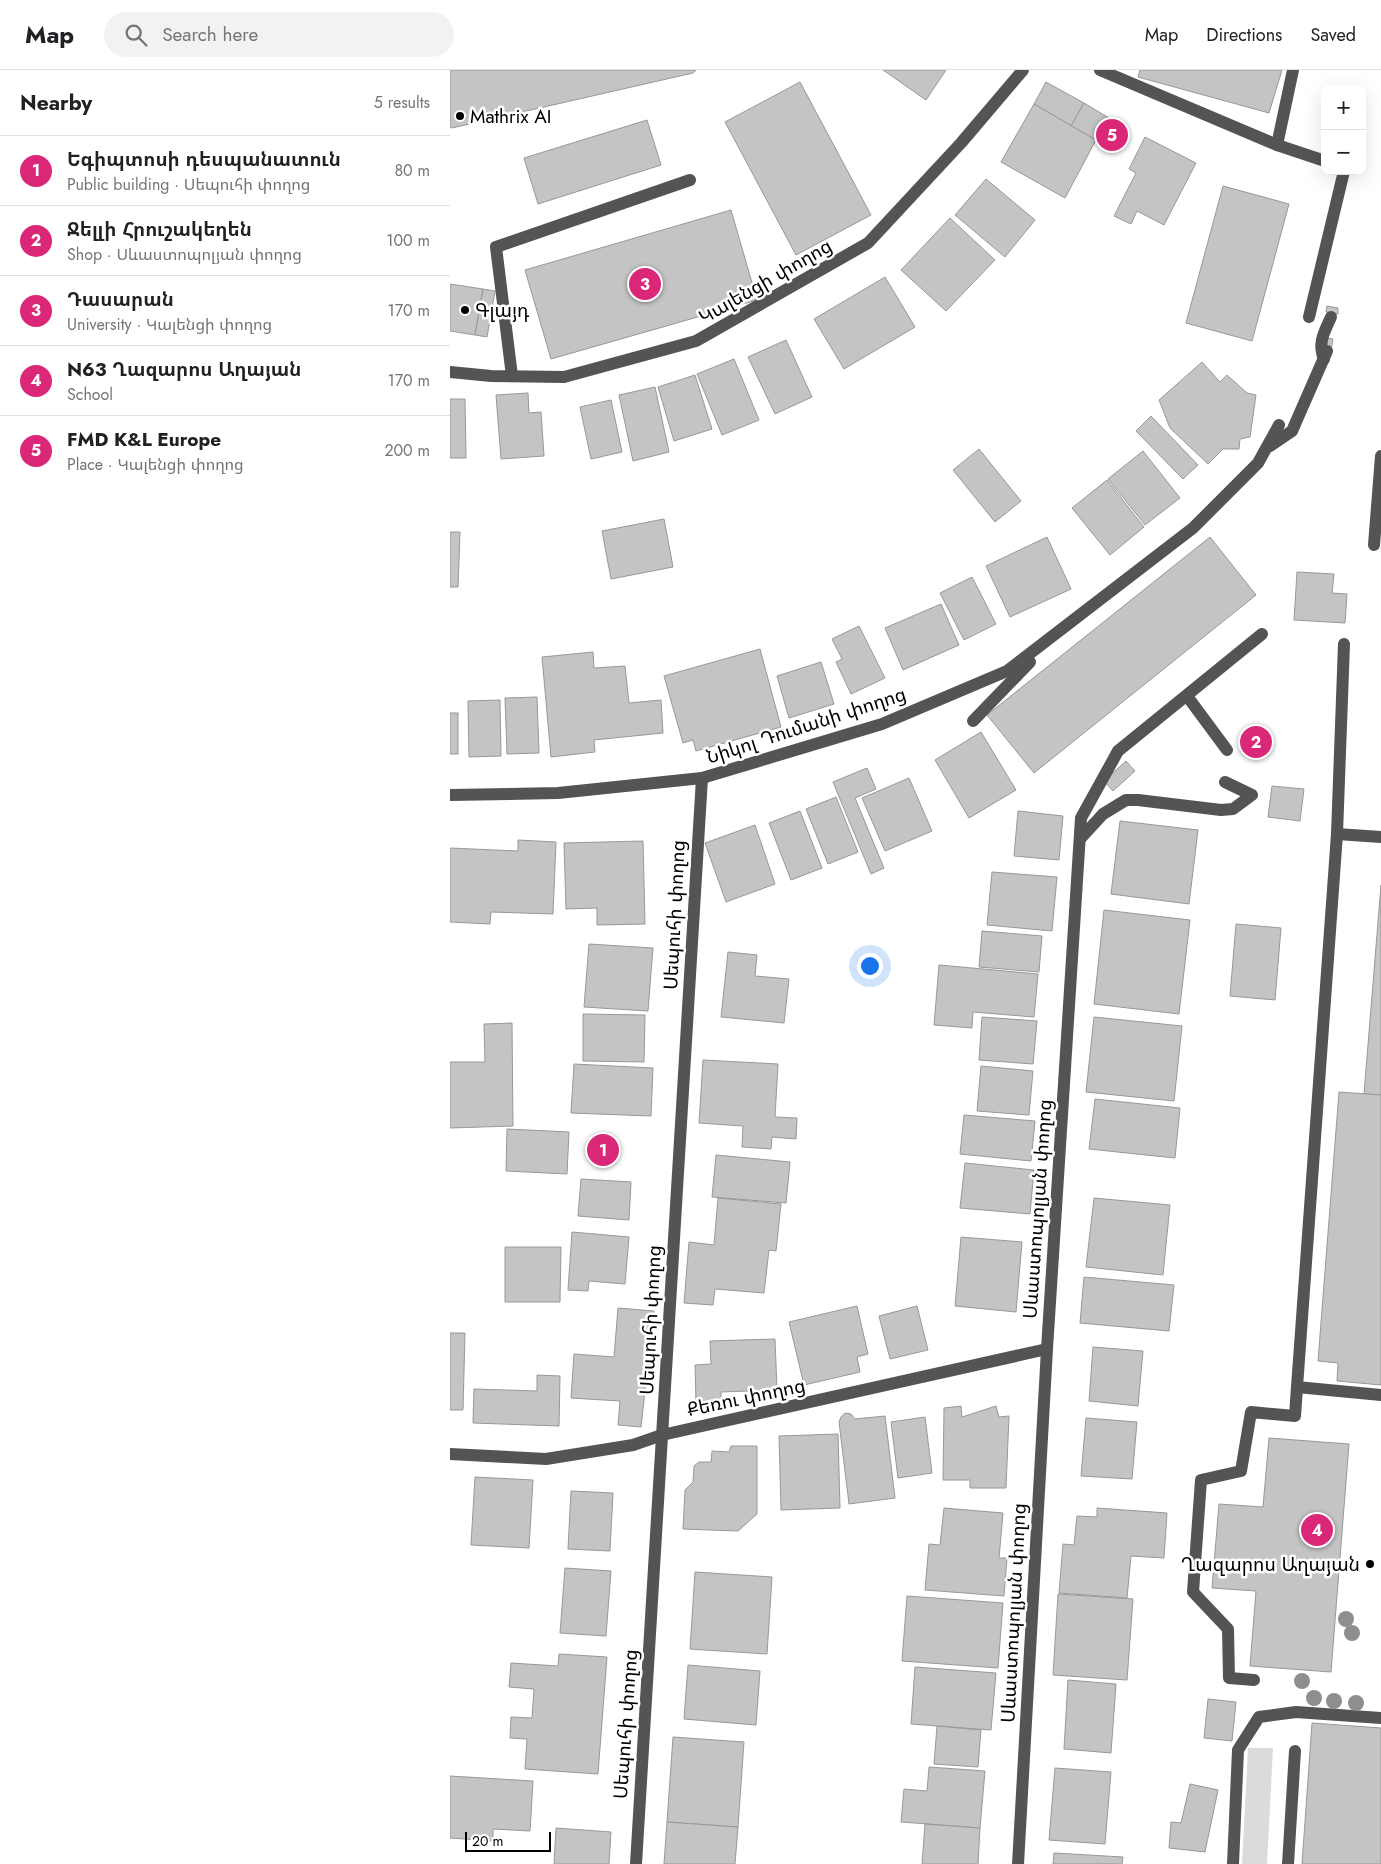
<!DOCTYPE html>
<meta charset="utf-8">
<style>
body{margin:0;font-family:Jost,"Noto Sans Armenian",sans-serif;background:#f2f2f2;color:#202124}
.controls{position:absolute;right:15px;top:15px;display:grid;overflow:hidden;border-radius:10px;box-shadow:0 5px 20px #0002}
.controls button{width:45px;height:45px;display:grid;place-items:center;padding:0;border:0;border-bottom:1px solid #e0e0e0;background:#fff;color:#202124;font:25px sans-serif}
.scale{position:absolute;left:15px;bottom:12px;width:86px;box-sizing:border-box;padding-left:5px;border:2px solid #000;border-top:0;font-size:14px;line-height:18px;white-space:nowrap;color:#000;-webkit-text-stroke:4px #fff;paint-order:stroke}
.you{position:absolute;left:419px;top:895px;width:18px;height:18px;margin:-12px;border:4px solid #fff;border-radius:50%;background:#1a73e8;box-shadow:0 0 0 8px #1a73e833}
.badge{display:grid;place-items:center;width:32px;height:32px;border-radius:50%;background:#db2777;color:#fff;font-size:16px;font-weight:700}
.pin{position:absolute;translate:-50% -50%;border:2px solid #fff;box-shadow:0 1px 5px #0006}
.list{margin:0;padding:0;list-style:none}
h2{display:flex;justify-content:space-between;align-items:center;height:65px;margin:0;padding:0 20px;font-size:21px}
h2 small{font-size:16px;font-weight:400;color:#757577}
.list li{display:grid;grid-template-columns:32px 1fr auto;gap:15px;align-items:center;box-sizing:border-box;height:70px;padding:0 20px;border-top:1px solid #e0e0e0}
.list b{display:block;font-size:19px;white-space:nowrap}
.list p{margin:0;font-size:16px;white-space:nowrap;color:#757577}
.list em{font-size:16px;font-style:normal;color:#757577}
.icon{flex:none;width:28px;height:28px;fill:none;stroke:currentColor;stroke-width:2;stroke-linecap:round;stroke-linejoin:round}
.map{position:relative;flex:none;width:931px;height:1794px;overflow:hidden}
header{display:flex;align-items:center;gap:30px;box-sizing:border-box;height:70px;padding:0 25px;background:#fff;border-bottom:1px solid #e0e0e0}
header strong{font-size:24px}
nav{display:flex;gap:28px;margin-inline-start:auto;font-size:18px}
.search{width:350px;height:45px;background:#f2f2f2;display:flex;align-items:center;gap:12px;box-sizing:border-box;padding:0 18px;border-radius:28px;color:#757577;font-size:19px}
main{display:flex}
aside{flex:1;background:#fff}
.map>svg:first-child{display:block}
.green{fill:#dbdbdb}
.building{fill:#c4c4c4;stroke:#989898}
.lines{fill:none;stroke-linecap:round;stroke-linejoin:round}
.minor{stroke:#545454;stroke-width:12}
.tree{fill:#8e8e8e}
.poi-dot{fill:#000;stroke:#fff;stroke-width:2}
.labels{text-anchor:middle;stroke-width:5;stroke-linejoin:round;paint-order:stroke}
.poi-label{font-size:19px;fill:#000;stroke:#fff;text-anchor:start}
.street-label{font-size:19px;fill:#000;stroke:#fff}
</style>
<header>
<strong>Map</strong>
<div class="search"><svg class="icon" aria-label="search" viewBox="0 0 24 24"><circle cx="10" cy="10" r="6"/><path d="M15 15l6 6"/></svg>Search here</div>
<nav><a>Map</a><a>Directions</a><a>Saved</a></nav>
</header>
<main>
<aside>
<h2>Nearby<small>5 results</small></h2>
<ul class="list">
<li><span class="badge">1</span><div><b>Եգիպտոսի դեսպանատուն</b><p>Public building · Սեպուհի փողոց</p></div><em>80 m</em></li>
<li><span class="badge">2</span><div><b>Ջելլի Հրուշակեղեն</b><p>Shop · Սևաստոպոլյան փողոց</p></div><em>100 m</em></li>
<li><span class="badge">3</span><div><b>Դասարան</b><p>University · Կալենցի փողոց</p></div><em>170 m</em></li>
<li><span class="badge">4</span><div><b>N63 Ղազարոս Աղայան</b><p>School</p></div><em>170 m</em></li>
<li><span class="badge">5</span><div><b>FMD K&amp;L Europe</b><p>Place · Կալենցի փողոց</p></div><em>200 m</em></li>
</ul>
</aside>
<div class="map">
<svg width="931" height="1794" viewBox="0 0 931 1794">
<rect width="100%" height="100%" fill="#fff"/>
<path class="green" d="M798,1678h25l-6,116h-25z"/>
<g class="building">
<path d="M0,0h246l-3,3 -241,55 -2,-1z"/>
<path d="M433,0h63l-20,30z"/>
<path d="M690,0h142l-13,43 -131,-36z"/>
<path d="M350,12l71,133 -75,40 -71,-133z"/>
<path d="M596,12l38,21 -13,23 -37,-22z"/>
<path d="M634,33l25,15 -13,22 -25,-14z"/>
<path d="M584,34l62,36 -31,58 -64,-36z"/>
<path d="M659,48l20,12 -13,22 -20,-12z"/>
<path d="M197,50l14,45 -123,39 -14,-46z"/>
<path d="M695,67l51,26 -32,62 -27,-14 -6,13 -17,-8 22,-43 -7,-4z"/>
<path d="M536,109l49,41 -30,37 -50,-42z"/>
<path d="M773,116l66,18 -37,137 -66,-18z"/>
<path d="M281,140l26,90 -206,59 -26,-89z"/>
<path d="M500,148l45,42 -49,51 -45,-41z"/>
<path d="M435,207l30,50 -71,42 -30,-50z"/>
<path d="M0,214l33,5 -8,46 -25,-4z"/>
<path d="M33,219l12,2 -8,46 -12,-2z"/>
<path d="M877,236l11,2v6l-12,-2z"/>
<path d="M876,268l7,1 -2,12 -7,-1z"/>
<path d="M336,270l26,57 -37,17 -27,-57z"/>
<path d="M284,289l25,61 -37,15 -25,-61z"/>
<path d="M752,292l18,20 7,-7 20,18 9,2 -6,42 -10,2 -1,10h-16l-15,15 -38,-36 -11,-28z"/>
<path d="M245,305l17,54 -38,12 -16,-54z"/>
<path d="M205,317l14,65 -36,9 -14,-66z"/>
<path d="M78,323l1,20 12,-1 3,44 -43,3 -5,-64z"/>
<path d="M0,329h15l1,59h-16z"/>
<path d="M161,330l11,52 -31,7 -11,-52z"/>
<path d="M701,346l47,49 -15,14 -47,-48z"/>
<path d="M529,379l42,52 -26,21 -42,-52z"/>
<path d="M693,381l37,47 -35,27 -37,-46z"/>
<path d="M657,410l37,47 -34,28 -38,-47z"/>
<path d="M214,449l9,48 -62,12 -9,-48z"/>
<path d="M0,462h10l-2,55h-8z"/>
<path d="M597,467l24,52 -61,28 -24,-51z"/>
<path d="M760,467l46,58 -222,178 -47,-58z"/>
<path d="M847,502l37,2 -2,19 15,1 -2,29 -51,-3z"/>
<path d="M522,507l24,47 -32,16 -24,-47z"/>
<path d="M491,534l18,41 -56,25 -18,-42z"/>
<path d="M409,556l26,52 -34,16 -15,-32 6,-3 -10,-20z"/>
<path d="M310,579l21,78 -85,24 -3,-11 -10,3 -19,-67z"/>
<path d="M143,582l1,16 31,-2 4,37 32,-3 2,33 -69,7 1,12 -44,5 -9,-100z"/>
<path d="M371,592l13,42 -45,14 -12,-42z"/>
<path d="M87,627l2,56 -32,1 -2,-56z"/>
<path d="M50,630l1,56 -32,1 -1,-56z"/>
<rect x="0" y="643" width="8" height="41"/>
<path d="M531,662l35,58 -47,28 -34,-58z"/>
<path d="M676,691l9,10 -22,20 -9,-10z"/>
<path d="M417,698l9,21 -21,9 29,70 -13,6 -38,-92z"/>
<path d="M459,708l23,53 -47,20 -23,-53z"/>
<path d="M822,716l32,3 -4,32 -32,-4z"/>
<path d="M386,727l22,55 -30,12 -22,-55z"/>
<path d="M350,741l22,57 -31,12 -22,-57z"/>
<path d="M568,741l45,5 -4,44 -45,-4z"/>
<path d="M670,751l78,9 -9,74 -78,-10z"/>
<path d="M305,755l20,59 -49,18 -21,-59z"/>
<path d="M68,770l38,2 -3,72 -62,-2 -1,12 -40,-2v-74l68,3z"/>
<path d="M193,771l2,83 -48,1v-17l-31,1 -2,-66z"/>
<path d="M542,802l65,5 -5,54 -65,-6z"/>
<path d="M931,815v210l-17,-1z"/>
<path d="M654,840l86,10 -11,94 -85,-10z"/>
<path d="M786,854l45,4 -6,72 -45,-4z"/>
<path d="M532,861l60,5 -3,36 -60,-5z"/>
<path d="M139,874l64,4 -5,63 -64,-4z"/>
<path d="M278,882l29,3 -2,21 34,3 -5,44 -63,-6z"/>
<path d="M489,895l99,9 -4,43 -61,-5 -1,16 -38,-3z"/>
<path d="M133,944l62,1 -1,47 -61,-1z"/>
<path d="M532,947l55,4 -4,43 -54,-4z"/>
<path d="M644,947l88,9 -8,75 -88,-9z"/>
<path d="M62,953l1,103 -63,2v-66h35l-1,-38z"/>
<path d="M253,990l75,4 -3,53 22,1 -1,21 -24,-2 -1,12 -29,-2 1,-21 -44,-3z"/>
<path d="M124,994l79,4 -2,48 -80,-3z"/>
<path d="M531,996l52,5 -4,44 -52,-4z"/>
<path d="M889,1022l42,3v290l-44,-4 1,-18 -20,-2z"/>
<path d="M645,1029l85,9 -5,50 -86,-9z"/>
<path d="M514,1045l71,6 -4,40 -71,-7z"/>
<path d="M57,1059l62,3 -2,42 -61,-3z"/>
<path d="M266,1085l74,7 -4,41 -74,-6z"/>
<path d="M515,1093l69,7 -4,44 -70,-6z"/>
<path d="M131,1109l50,3 -2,38 -51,-4z"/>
<path d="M268,1128l63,6 -5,47 -7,-1 -5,43 -49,-4 -2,16 -29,-2 5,-61 25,3z"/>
<path d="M644,1128l76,7 -7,70 -77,-8z"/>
<path d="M122,1162l57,5 -4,47 -36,-3 -1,10 -20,-1z"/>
<path d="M511,1167l61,5 -6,70 -61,-6z"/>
<path d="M55,1177h56l-1,55h-55z"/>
<path d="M634,1207l90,8 -5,46 -89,-8z"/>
<path d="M407,1236l11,48 -11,3 3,15 -56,13 -15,-63z"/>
<path d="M467,1236l11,44 -38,9 -11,-43z"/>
<path d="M168,1238l36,3 -13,116 -23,-2 2,-24 -49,-3 3,-44 40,3z"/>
<path d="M0,1263h15l-2,77h-13z"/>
<path d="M325,1269l2,51 -56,2v10h-25l-1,-37 16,-1 -1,-23z"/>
<path d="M643,1277l50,4 -5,55 -49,-5z"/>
<path d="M87,1305l23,1 -1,50 -86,-3 1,-34 63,2z"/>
<path d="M511,1336l1,11 34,-11 3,11 10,-1 -3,72h-36v-8h-27l1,-72z"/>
<path d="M395,1343l6,1 4,5 30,-3 10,82 -46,6 -10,-82 2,-5z"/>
<path d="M475,1347l7,56 -34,5 -7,-56z"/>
<path d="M636,1348l51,4 -5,57 -51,-3z"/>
<path d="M388,1364l2,74 -59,2 -2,-74z"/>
<path d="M819,1368l80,6 -18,228 -81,-6 6,-75 -44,-3 7,-84 44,3z"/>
<path d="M281,1376h26v68l-19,17 -55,-2 2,-39 8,-8 1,-16 5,-4h12l1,-11 17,1z"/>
<path d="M25,1407l58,3 -4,68 -58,-3z"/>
<path d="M121,1421l42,2 -3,58 -42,-2z"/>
<path d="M494,1438l59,5 -4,45h8l-3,38 -79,-6 4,-46 11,1z"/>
<path d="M647,1438l70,5 -3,45 -33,-2 -4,42 -68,-5 4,-49 11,1 3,-29 20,1z"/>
<path d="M115,1498l46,3 -5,65 -46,-3z"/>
<path d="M245,1502l77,5 -5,77 -77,-5z"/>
<path d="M608,1524l75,5 -6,81 -74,-5z"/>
<path d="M457,1526l96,7 -5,65 -96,-7z"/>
<path d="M109,1584l48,3 -9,117 -73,-5 2,-30 -17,-1 1,-21 21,1 2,-29 -25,-2 2,-24 47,3z"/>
<path d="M238,1595l72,6 -4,54 -72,-6z"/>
<path d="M465,1597l81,6 -5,57 -80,-6z"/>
<path d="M618,1610l48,4 -5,69 -47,-4z"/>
<path d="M758,1629l28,3 -4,39 -28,-3z"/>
<path d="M862,1653l69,5v136h-79z"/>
<path d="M487,1656l44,4 -3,37 -44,-3z"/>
<path d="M223,1667l71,5 -6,85 -71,-5z"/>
<path d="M479,1697l56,4 -5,57 -79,-6 3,-33 23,2z"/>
<path d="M605,1698l56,4 -6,72 -56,-4z"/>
<path d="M0,1706l83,5 -3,50 -37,-2v12l-43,-3z"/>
<path d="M740,1714l28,6 -13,62 -36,-4 2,-26 10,1z"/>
<path d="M217,1752l71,5 -3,37h-71z"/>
<path d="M475,1754l55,4 -2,36h-56z"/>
<path d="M106,1758l55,4 -2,32h-55z"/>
<path d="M604,1783l69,4 -1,7h-69z"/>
</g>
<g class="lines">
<g class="minor">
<path d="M650,0l177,75 48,16"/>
<path d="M827,75l16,-75"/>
<path d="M859,247l35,-146"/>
<path d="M874,289c-7,-16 1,-28 7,-42"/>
<path d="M0,302l41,4 73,1 132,-36 172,-98 93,-100 62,-73"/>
<path d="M62,306l-16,-129 194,-67"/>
<path d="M820,376l22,-15 35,-80"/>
<path d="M924,475l7,-89"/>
<path d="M894,574l-7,190 -40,553 84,8"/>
<path d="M737,626l40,54"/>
<path d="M523,651l57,-59"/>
<path d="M0,725l108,-2 144,-15 180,-54 125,-53 186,-143 65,-65 21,-38"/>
<path d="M887,764l44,3"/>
<path d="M630,769l23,-25 23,-14h12l83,10 12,-1 19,-14 -27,-13"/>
<path d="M0,1384l96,5 87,-14 29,-10 385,-86"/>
<path d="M804,1610l-25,-2 -1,-49 -35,-37 8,-112 40,-9 10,-59 44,4 2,-29"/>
<path d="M186,1794l66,-1086"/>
<path d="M568,1794l29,-515 34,-531 37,-67 144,-117"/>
<path d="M783,1794l5,-114 21,-33 37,-5 85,6"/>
<path d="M838,1794l7,-113"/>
</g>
</g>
<g class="tree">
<circle cx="896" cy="1549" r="8"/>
<circle cx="902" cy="1563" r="8"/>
<circle cx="852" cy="1611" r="8"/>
<circle cx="864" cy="1628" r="8"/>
<circle cx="884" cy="1631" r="8"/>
<circle cx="906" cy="1633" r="8"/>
</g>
<g class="poi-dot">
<circle cx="10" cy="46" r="5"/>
<circle cx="15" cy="240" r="5"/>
<circle cx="920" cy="1494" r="5"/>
</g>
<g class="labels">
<g class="poi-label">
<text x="20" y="53">Mathrix AI</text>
<text x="25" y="247">Գլայդ</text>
<text x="910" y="1501" text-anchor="end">Ղազարոս Աղայան</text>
</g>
<g class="street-label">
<text transform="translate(315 211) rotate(-30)" y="7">Կալենցի փողոց</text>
<text transform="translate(356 655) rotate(-18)" y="7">Նիկոլ Դումանի փողոց</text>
<text transform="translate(224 845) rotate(-87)" y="7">Սեպուհի փողոց</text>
<text transform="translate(587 1139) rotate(-86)" y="7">Սևաստոպոլյան փողոց</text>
<text transform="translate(200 1250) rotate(-87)" y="7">Սեպուհի փողոց</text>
<text transform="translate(296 1327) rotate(-12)" y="7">Քեռու փողոց</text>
<text transform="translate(563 1543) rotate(-87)" y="7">Սևաստոպոլյան փողոց</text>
<text transform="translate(175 1654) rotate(-86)" y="7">Սեպուհի փողոց</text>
</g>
</g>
</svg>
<div class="controls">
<button>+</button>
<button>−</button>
</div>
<div class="scale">20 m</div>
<div class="you"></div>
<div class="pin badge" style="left:153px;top:1080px">1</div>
<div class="pin badge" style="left:806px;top:672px">2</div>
<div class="pin badge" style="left:195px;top:214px">3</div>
<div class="pin badge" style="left:867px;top:1460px">4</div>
<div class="pin badge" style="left:662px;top:65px">5</div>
</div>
</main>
